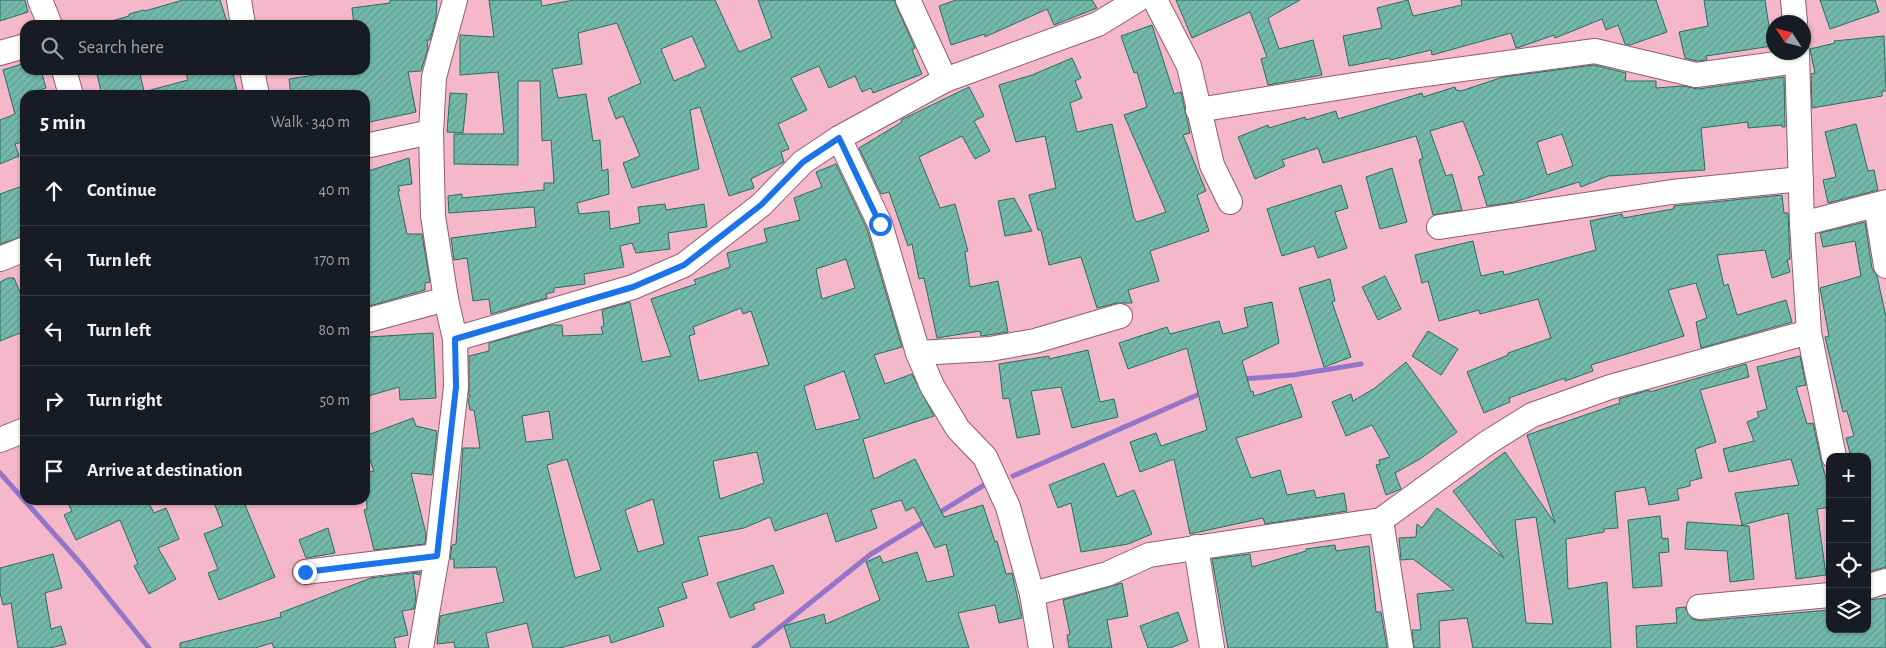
<!DOCTYPE html>
<meta charset="utf-8">
<style>
body{margin:0;font-family:"Alegreya Sans",sans-serif;background:#242831;color:#f1f3f6}
.controls{position:absolute;right:15px;bottom:15px;display:grid;overflow:hidden;border-radius:10px;box-shadow:0 1px 4px #0004}
.controls button{width:45px;height:45px;display:grid;place-items:center;padding:0;border:0;border-bottom:1px solid #363941;background:#171b24;color:#f1f3f6;font:25px sans-serif}
.compass{position:absolute;left:1766px;top:15px;width:45px;height:45px;border-radius:50%;background:#171b24;box-shadow:0 1px 4px #0004;rotate:306deg}
.stop{position:absolute;width:15px;height:15px;margin:-11px;border:4px solid #1a73e8;border-radius:50%;background:#fff}
.stop.end{background:#1a73e8;border-color:#fff;box-shadow:0 1px 5px #0008}
.list{margin:0;padding:0;list-style:none}
h2{display:flex;justify-content:space-between;align-items:center;height:65px;margin:0;padding:0 20px;font-size:21px}
h2 small{font-size:16px;font-weight:400;color:#9ea1a6}
.list li{display:grid;grid-template-columns:32px 1fr auto;gap:15px;align-items:center;box-sizing:border-box;height:70px;padding:0 20px;border-top:1px solid #363941}
.list b{display:block;font-size:19px;white-space:nowrap}
.list em{font-size:16px;font-style:normal;color:#9ea1a6}
.icon{flex:none;width:28px;height:28px;fill:none;stroke:currentColor;stroke-width:2;stroke-linecap:round;stroke-linejoin:round}
.map{position:relative;flex:none;width:1886px;height:648px;overflow:hidden}
.search{position:absolute;background:#171b24;box-shadow:0 1px 4px #0004;left:20px;top:20px;width:350px;height:55px;display:flex;align-items:center;gap:12px;box-sizing:border-box;padding:0 18px;border-radius:15px;color:#9ea1a6;font-size:19px}
.panel{position:absolute;background:#171b24;box-shadow:0 1px 4px #0004;left:20px;top:90px;width:350px;height:415px;border-radius:15px}
.map>svg:first-child{display:block}
.lines{fill:none;stroke-linecap:round;stroke-linejoin:round}
.stream{stroke:#9476c9;stroke-width:5}
.building{fill:url(#building-hatch);stroke:#266f62;fill-rule:evenodd}
.minor-casing{stroke:#925c6d;stroke-width:26}
.minor{stroke:#fff;stroke-width:24}
.route{stroke:#1a73e8;stroke-width:6}
</style>
<div class="map">
<svg width="1886" height="648" viewBox="0 0 1886 648">
<defs>
<pattern id="building-hatch" width="6" height="6" patternUnits="userSpaceOnUse" patternTransform="scale(1.25)"><rect width="6" height="6" fill="#73b9aa"/><path d="M-1 1l2-2M0 6l6-6M5 7l2-2" fill="none" stroke="#639e91"/></pattern>
</defs>
<rect width="100%" height="100%" fill="#f5b7ca"/>
<g class="lines">
<g class="stream">
<path d="M1242,379l51,-4 68,-11"/>
<path d="M0,473l82,92 67,83"/>
<path d="M1013,476l191,-84"/>
<path d="M937,514l52,-32"/>
<path d="M754,648l117,-94 56,-34"/>
</g>
</g>
<g class="building">
<path d="M0,0h25l3,12 -28,9z"/>
<path d="M183,0h37l8,25h-116v-4l17,-5v-2l15,-4 1,1z"/>
<path d="M390,0h47l-1,18 -6,22h-3l1,8 -7,23 -13,1 8,40 -51,11v-28h-74l-2,-16 58,-9h18v-45h-11l-2,-17 38,-5z"/>
<path d="M489,0h52l1,6 32,-6h141l24,52 33,-14 -14,-38h136l21,48 -3,2 10,24 -49,19 -2,-5 -9,4 -7,-16 -26,12 -10,-22 -28,12 16,32 -29,14 11,25 -8,3 3,10 -33,17 3,9 -25,8 -29,-89 -10,3 9,59 -67,19 -9,-25 17,-7 -17,-40 -7,3 -8,-21 33,-15 -24,-60 -39,10 4,31 -30,5 6,29 28,-4 7,47 7,-1 2,31 6,-2 1,25 -32,9 2,11 30,-3 1,18 30,-6 -2,-16 27,-3 1,6 38,-6 3,23 -39,6 2,16 -34,4 -4,-10 -12,3 4,21 -40,7 1,10 -31,4v4l-8,2 1,4 -56,16 -2,-15 -16,2 -6,-43 -13,2 -3,-22 85,-11 -2,-20 -85,6 -1,-17 14,-2v4l82,-8v-7h10l-3,-43 -9,1 -2,-60h-22v84l-64,-1v-30h50l-6,-62 -38,3v-40l34,2zM692,36l14,31 -32,14 -13,-32z"/>
<path d="M956,0h136l5,8 -43,17 -7,-16 -62,28v-3l-34,11 -12,-39z"/>
<path d="M1176,0h124l-32,18 11,31 34,-9 9,35 -54,10 -7,-26 6,-2 -17,-45 -58,26z"/>
<path d="M1408,0l5,16 49,-11 -1,-5h195l11,32 -37,13 -5,-1 -7,-19 -12,5 -4,-11 -47,19 -1,-3 -34,12 -4,1 -5,-15 -79,22 -1,-5 -41,10 -1,-2 -40,8 -6,-30 39,-8 -5,-20z"/>
<path d="M1704,0h61l7,46 -66,10 1,4 -10,1 -12,-3 -6,-26 29,-6z"/>
<path d="M1820,0h55l4,12 -49,17z"/>
<path d="M1152,25l22,69 7,-2 9,41 -7,2 23,56 -9,4 12,36 -59,20 9,30 -31,9 4,13h-15l-20,5 -16,-51 -32,8 -8,-35h-3l-9,-35 27,-7 -11,-52 -29,6 -17,-57 33,-10 40,-17 9,20 -6,3 7,17 -12,5 7,29 35,-8 22,94 3,4 29,-10 -42,-97 23,-8 -10,-35 -3,1 -13,-37z"/>
<path d="M1884,36l2,55h-4v5l-70,12 -1,-34 4,-1 -5,-24 25,-6 -1,-2z"/>
<path d="M25,63v7h16l5,18 -21,7v46l-10,3 4,12 -19,8v-44l15,-6 -12,-44z"/>
<path d="M1594,65l32,8 -1,8h31v7l27,-2 15,3 86,-12 1,50h-3v-2l-34,3v-6l-47,6 4,42 -97,6 -27,11 -2,-5 -65,20 -27,4 -9,-29 6,-2 -21,-54 -33,10 16,45 6,-2 10,36 -29,5 -14,-55 4,-2 -7,-22 -93,27 -5,-15 -36,12 3,6 -30,13 -17,-42 30,-12 1,3 36,-11 1,3 30,-9 2,8 84,-26 1,4 32,-10 1,3 5,1 42,-14zM1562,134l11,32 -26,9 -10,-33z"/>
<path d="M96,70h43l6,25h-43z"/>
<path d="M196,70h36l6,25h-90l-1,-4 41,-11 -2,-7z"/>
<path d="M969,87l15,29 -10,5 16,30 -15,8 -13,-23 -43,21 21,51 15,-4 13,47 -3,1 5,35 28,-6 10,51 -27,4 -1,-5 -43,7 -13,-60 -5,1 -7,-35 -4,2 -19,-54 -8,2 -22,-46 43,-26 -1,-2z"/>
<path d="M450,93l17,1 -4,39 -16,-1z"/>
<path d="M1856,124l12,47 6,-1 4,20 -50,13 -5,-23 13,-3 -11,-45z"/>
<path d="M409,158l3,26 -14,2 2,5h-2l9,43h15l8,48 -5,1v7l-59,17 -1,-135z"/>
<path d="M836,164l31,65 35,118 -28,8 11,29 27,-10 22,42 -71,23 11,40 41,-20 29,58 39,-12 12,37 2,-1 9,33 6,-1 10,45 -23,5 -4,-18 -37,8 11,35h-178l-7,-22 40,-12 2,10 54,-24 -14,-38 14,-6 3,7 34,-11 10,30 27,-6 -8,-32 -11,4 -21,-41 -8,4 -5,-11 -30,10 6,18 -41,14 -9,-29 -52,18 -5,-14 -26,11 -46,9 10,38 -26,8 5,15 -29,10 6,18 -53,17 -2,-8 -49,13h-27l-6,-25 -41,10 3,15h-34l-1,-6 -17,2 3,-28 64,-14 -8,-35 -42,1v-9h-4l2,-14 4,-1 7,-96h17l-6,-38h-4l-2,-11 3,-3h-2v-40l20,-5v-8l62,-18h11l1,11 40,-2 -2,-7 3,-1 -2,-16 28,-8 12,60 29,-6 -20,-57 45,-15 -2,-4 36,-13 -3,-14 40,-11 -3,-13 36,-9 -6,-22 28,-11 -6,-15zM846,259l9,29 -33,11 -6,-30zM741,308l2,6 8,-3 18,54 -70,16 -10,-45 6,-2 -2,-7zM844,371l16,48 -44,11 -12,-44zM549,411l4,28 -27,3 -4,-26zM757,452l7,31 -44,16 -7,-38zM567,459l34,111 -26,8 -28,-113zM653,499l11,45 -26,8 -13,-42z"/>
<path d="M1392,168l15,54 -27,7 -14,-52z"/>
<path d="M25,185v51l-25,8v-50z"/>
<path d="M1341,185l7,23 -13,4 12,36 -29,10 -4,-12 -32,10 -15,-47z"/>
<path d="M1782,195l2,18h4l2,46 -3,1 3,12 -18,6 -7,-28 -48,5 7,31 4,-2 9,31 49,-15 6,22 -91,26 -5,-26 11,-4 -11,-35 -28,7 16,46 -93,29 2,6 -28,10v-3l-56,20 1,4 -26,11 -17,-41 41,-17v-2l43,-15 -13,-39 -58,15 -1,-4 -40,11 -11,-40 -6,2 -7,-28 58,-14 8,35 22,-5 1,4 92,-25 -6,-29 32,-7 1,4 50,-9 1,-3z"/>
<path d="M1014,198l18,33 -27,5 -7,-35z"/>
<path d="M1865,222l7,46 5,8 9,41v250l-19,5v-75h4l-4,-13v-27h-16l-5,-19 8,-2 -7,-25 -4,1 -18,-75 4,-1 -9,-48 41,-12 -6,-35 -32,6 -3,-14z"/>
<path d="M1385,276l16,33 -23,11 -16,-33z"/>
<path d="M8,278h6l11,26v27l-25,10v-59z"/>
<path d="M1330,279l5,22 -3,1 19,55 -27,10 -25,-79z"/>
<path d="M1272,302l7,41 -37,18 9,31 2,-1 1,5 37,-12 11,33 -66,21 15,40 29,-8 7,25 27,-5 2,8 28,-5 3,18 -82,13 -2,-6 -73,16 -16,-75 -34,13 -10,-30 26,-9 5,13 46,-16 -20,-82 -59,21 -9,-26 48,-16 3,7 49,-13 4,13 25,-7 -4,-19z"/>
<path d="M1428,331l30,18 -17,26 -29,-19z"/>
<path d="M433,333l3,65 -36,2 -1,-13 -34,10v-57l5,-1 -1,-2z"/>
<path d="M1088,350l12,52 14,-3 4,18 -46,11 -11,-41 -30,4 9,43 -23,4 -8,-40 -6,1 -4,-35 50,-8v3z"/>
<path d="M1800,356l6,29 -10,2 11,37 6,-1 8,37 6,22 3,-1v26l-13,2 9,66 -30,4 -8,-66 -46,12 -7,-32 64,-8 -8,-26 -62,13 -6,-23 31,-8 -7,-19 12,-5 -2,-5 10,-3 -10,-42z"/>
<path d="M1406,362l51,70 -37,27 -25,14 6,16 -15,6 -10,-30 4,-1 -1,-4 11,-3 -18,-32 -26,11 -14,-34 19,-8 2,7 22,-13z"/>
<path d="M1746,364l3,13 -49,13 16,52 -21,7 7,29 -12,3v5l-13,3 2,11 -30,5 -4,-18 -30,5 3,36 -14,1v3l-38,7 2,50 39,-7 4,66h-138l-6,-30 -28,3 1,27h-26l-2,-18h9l-4,-36 37,-4 -41,-31 -12,1 -2,-22 17,-1 1,-13 5,4 15,-20 67,50 -51,-67 52,-39 50,71 -28,-88 93,-32 -1,-4 30,-9 1,2zM1536,517l17,107 -27,-1 -11,-103z"/>
<path d="M413,418l3,8 21,5 -5,44 -21,-2 15,61 -1,10 -51,6 -10,-40 3,-1 -2,-36 9,-2 -9,-24v-11z"/>
<path d="M1104,463l13,34 17,-7 18,44 -24,10 -47,8 -10,-49 -13,5 -9,-23z"/>
<path d="M66,500h81l7,13 12,-5 13,31 -21,9 18,31 -27,15 -15,-28 4,-2 -18,-44 -44,20 -12,-25 8,-4z"/>
<path d="M213,500h30l32,77 -56,23 -11,-27 10,-4 -14,-35 19,-8z"/>
<path d="M1660,516l2,23 6,-1 1,14 -10,1 3,33 -29,2 -5,-68z"/>
<path d="M1687,522l62,4 5,53 -24,3 -3,-31 -42,-2z"/>
<path d="M328,528l7,25 -29,5 -7,-18z"/>
<path d="M1335,545l1,6 33,-5 7,66h5l6,36h-159l-16,-89 38,-5 2,13 54,-16v-2z"/>
<path d="M53,554l9,34 -17,5 6,36 10,-3 5,18 -16,4h-32l-7,-45 -8,2 -3,-12v-25z"/>
<path d="M773,565l11,28 -31,11 2,5 -25,9 -13,-35z"/>
<path d="M420,572v3l-7,-2 3,24 -2,12 -12,2 6,24 -14,3 2,10h-122l-2,-5 -17,5h-75v-5l101,-26 -1,-4 91,-35z"/>
<path d="M1122,583l6,33 -21,4 5,28h-43l-2,-13 3,-1 -7,-34z"/>
<path d="M1886,598v50h-249l-1,-22 41,-3 -1,-15 9,-1 7,12 8,2 130,-11v19h37v-29z"/>
<path d="M1178,612l10,29 -18,7h-22l-8,-22z"/>
</g>
<g class="lines">
<defs>
<g id="minor">
<path d="M40,0l10,25"/>
<path d="M239,0l4,25"/>
<path d="M908,0l37,80"/>
<path d="M1155,0l34,66 23,99 18,37"/>
<path d="M1793,0l2,22"/>
<path d="M1797,52l5,172 7,108 25,125"/>
<path d="M0,53l25,-7"/>
<path d="M64,70l7,25"/>
<path d="M252,70l5,25"/>
<path d="M1198,110l207,-33 190,-26 101,24 101,-14"/>
<path d="M839,138l41,86 38,129 14,33 26,43 27,28 23,50 24,87 9,54"/>
<path d="M365,146l66,-14"/>
<path d="M1876,205l10,61"/>
<path d="M1802,224l84,-22"/>
<path d="M1439,227l233,-35 129,-13"/>
<path d="M0,259l25,-10"/>
<path d="M365,321l81,-22"/>
<path d="M455,339l178,-52 51,-22 77,-60 42,-43 36,-24 106,-58 153,-56 39,-24"/>
<path d="M918,353l72,-4 45,-8 85,-25"/>
<path d="M0,440l25,-10"/>
<path d="M1381,520l20,128"/>
<path d="M1196,547l16,101"/>
<path d="M305,572l132,-16"/>
<path d="M1867,587l19,-6"/>
<path d="M1032,594l75,-20 42,-19 232,-35 106,-77 45,-28 78,-28 199,-55"/>
<path d="M1699,607l131,-12"/>
<path d="M421,648l16,-92 19,-169 -1,-48 -9,-40 -13,-83 -2,-84 3,-55 21,-77"/>
</g>
</defs>
<use href="#minor" class="minor-casing"/>
<use href="#minor" class="minor"/>
</g>
<g class="lines">
<path class="route" d="M305,572l132,-16 19,-169 -1,-48 178,-52 51,-22 77,-60 42,-43 36,-24 41,86"/>
</g>
</svg>
<div class="controls">
<button>+</button>
<button>−</button>
<button><svg class="icon" aria-label="locate" viewBox="0 0 24 24"><circle cx="12" cy="12" r="6"/><path d="M12 2v4M12 18v4M2 12h4M18 12h4"/></svg></button>
<button><svg class="icon" aria-label="layers" viewBox="0 0 24 24"><path d="M12 4l9 5-9 5-9-5zM3 14l9 5 9-5"/></svg></button>
</div>
<svg class="compass" viewBox="-18 -18 36 36"><path d="M0-13l5 13h-10z" fill="#e53935"/><path d="M0 13l5-13h-10z" fill="#9ea1a6"/></svg>
<div class="stop" style="left:880px;top:224px"></div>
<div class="stop end" style="left:305px;top:572px"></div>
<div class="search"><svg class="icon" aria-label="search" viewBox="0 0 24 24"><circle cx="10" cy="10" r="6"/><path d="M15 15l6 6"/></svg>Search here</div>
<section class="panel">
<h2>5 min<small>Walk · 340 m</small></h2>
<ul class="list">
<li><svg class="icon" aria-label="ahead" viewBox="0 0 24 24"><path d="M12 20V5M6 11l6-6 6 6"/></svg><div><b>Continue</b></div><em>40 m</em></li>
<li><svg class="icon" aria-label="left" viewBox="0 0 24 24"><path d="M17 20v-9H6M10 6l-5 5 5 5"/></svg><div><b>Turn left</b></div><em>170 m</em></li>
<li><svg class="icon" aria-label="left" viewBox="0 0 24 24"><path d="M17 20v-9H6M10 6l-5 5 5 5"/></svg><div><b>Turn left</b></div><em>80 m</em></li>
<li><svg class="icon" aria-label="right" viewBox="0 0 24 24"><path d="M7 20v-9h11M14 6l5 5-5 5"/></svg><div><b>Turn right</b></div><em>50 m</em></li>
<li><svg class="icon" aria-label="arrive" viewBox="0 0 24 24"><path d="M6 21V4h12l-3 4 3 4H6"/></svg><div><b>Arrive at destination</b></div></li>
</ul>
</section>
</div>
